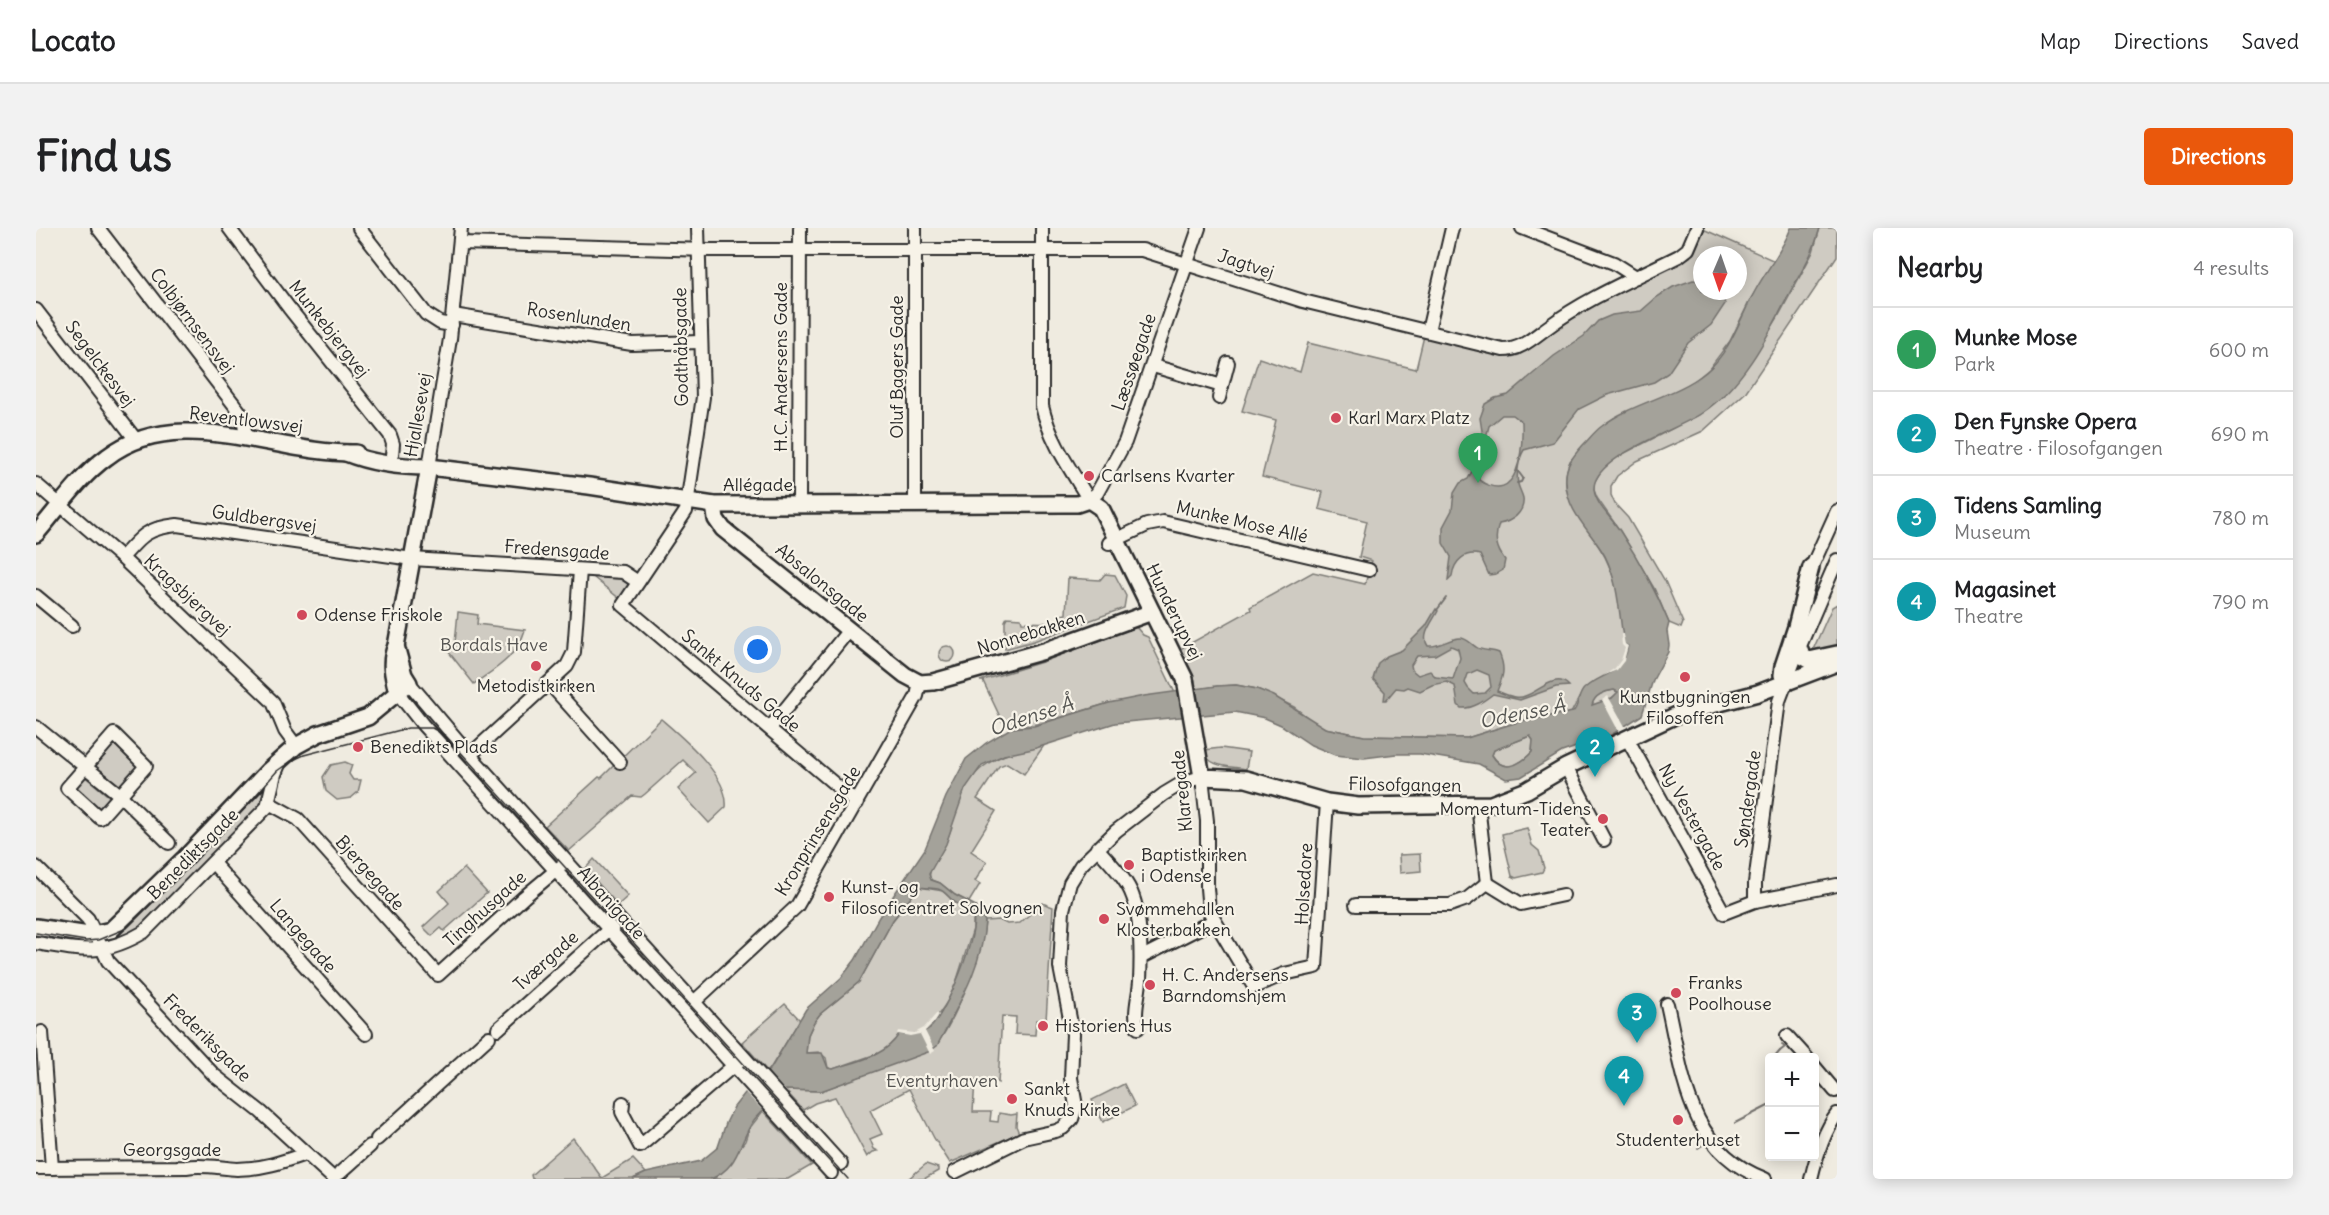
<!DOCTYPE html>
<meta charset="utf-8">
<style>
body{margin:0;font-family:Delius,sans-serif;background:#f2f2f2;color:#202124}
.controls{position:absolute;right:18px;bottom:18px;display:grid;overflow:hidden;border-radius:6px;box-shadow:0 3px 15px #0003}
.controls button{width:54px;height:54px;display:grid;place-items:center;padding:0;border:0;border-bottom:2px solid #e0e0e0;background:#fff;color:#202124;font:30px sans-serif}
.compass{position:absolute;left:1657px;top:18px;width:54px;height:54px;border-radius:50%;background:#fff;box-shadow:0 3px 15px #0003;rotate:182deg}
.you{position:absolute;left:722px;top:422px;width:21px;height:21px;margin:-15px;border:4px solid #fff;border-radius:50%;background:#1a73e8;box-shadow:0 0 0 9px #1a73e833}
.badge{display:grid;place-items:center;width:39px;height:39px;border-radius:50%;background:#ea580c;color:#fff;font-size:20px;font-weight:700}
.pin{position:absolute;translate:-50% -50px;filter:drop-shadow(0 2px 3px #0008)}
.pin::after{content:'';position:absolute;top:32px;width:21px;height:18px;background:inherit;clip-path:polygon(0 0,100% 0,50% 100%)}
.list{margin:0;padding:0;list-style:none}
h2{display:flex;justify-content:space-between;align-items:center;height:78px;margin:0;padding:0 24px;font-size:26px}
h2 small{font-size:20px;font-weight:400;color:#757577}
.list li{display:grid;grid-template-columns:39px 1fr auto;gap:18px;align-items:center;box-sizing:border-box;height:84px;padding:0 24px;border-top:2px solid #e0e0e0}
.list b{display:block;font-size:22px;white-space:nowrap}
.list p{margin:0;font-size:20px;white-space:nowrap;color:#757577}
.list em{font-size:20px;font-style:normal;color:#757577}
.map{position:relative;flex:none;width:1801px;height:951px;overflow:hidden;border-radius:6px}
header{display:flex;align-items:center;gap:36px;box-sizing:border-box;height:84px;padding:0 30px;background:#fff;border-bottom:2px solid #e0e0e0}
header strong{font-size:28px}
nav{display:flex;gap:33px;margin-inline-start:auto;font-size:21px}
.intro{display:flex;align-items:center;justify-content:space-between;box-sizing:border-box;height:144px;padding:0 36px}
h1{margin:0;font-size:42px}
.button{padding:15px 27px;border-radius:6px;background:#ea580c;color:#fff;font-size:21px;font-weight:700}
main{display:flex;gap:36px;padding:0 36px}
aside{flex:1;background:#fff;border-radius:6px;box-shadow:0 3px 15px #0003}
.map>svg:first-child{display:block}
.green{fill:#cfcbc2;stroke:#7d7b76;stroke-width:1.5;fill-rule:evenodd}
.water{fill:#a4a29a;stroke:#74726e;stroke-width:1.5;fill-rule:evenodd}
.pier{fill:#efebe0}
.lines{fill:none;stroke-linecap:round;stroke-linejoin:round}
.stream{stroke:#74726e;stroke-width:2}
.minor-casing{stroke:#2b2b2b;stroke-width:16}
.major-casing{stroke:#2b2b2b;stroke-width:20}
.minor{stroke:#f7f3e8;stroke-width:12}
.major{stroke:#f7f3e8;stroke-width:15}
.tram{stroke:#2b2b2b;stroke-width:1.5}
.poi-dot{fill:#d1495b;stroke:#f7f3e8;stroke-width:2}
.labels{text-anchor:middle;stroke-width:4.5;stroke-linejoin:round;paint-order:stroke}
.street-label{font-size:18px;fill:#2b2b2b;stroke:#f7f3e8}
.poi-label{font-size:18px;fill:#2b2b2b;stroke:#f7f3e8;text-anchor:start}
.park-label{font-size:18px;fill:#545351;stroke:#f7f3e8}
.water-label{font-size:20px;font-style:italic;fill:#555552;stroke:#f7f3e8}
</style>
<header>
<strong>Locato</strong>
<nav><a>Map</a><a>Directions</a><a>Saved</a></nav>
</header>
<div class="intro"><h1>Find us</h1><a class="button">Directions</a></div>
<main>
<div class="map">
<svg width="1801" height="951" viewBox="0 0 1801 951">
<rect width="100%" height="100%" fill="#efebe0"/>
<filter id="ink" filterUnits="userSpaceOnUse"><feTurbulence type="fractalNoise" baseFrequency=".0167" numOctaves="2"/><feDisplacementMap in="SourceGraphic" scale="12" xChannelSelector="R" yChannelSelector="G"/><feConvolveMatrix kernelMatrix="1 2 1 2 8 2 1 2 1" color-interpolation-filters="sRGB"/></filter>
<g filter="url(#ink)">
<g class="green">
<path d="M1784,0h17v28l-92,137 -42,38 -66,30 -20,15 -6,10v9l4,9 13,14 37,63 18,42 -2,5 -12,-5 -15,-35 -34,-57 -23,-33 -3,-8v-7l8,-14 17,-13 80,-41 49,-50 30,-48 35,-65z"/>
<path d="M1667,1l72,32 -24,37 -21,43 -21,28 -16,13 -29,15 -50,21 -44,43c-17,37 20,66 35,96 12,24 18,55 18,82l5,7 -8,21 -28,17 -13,14 -8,15 -50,8 -54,17 -103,-2 -39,-8 -9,-4 -22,-17 -37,-18 -21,-4 -19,1 -21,4 -1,-10 -15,-31 71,-39 -1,-3 63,-35 52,12 7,-23 -13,-4 8,-36 -48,-12 4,-17 -61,-15 14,-57 -34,-9 17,-53 41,14 8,-29 108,26 8,-33 87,21 8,-2 54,-39 117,-59zM1666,27h36v36h-36z"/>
<path d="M1069,346l10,1 11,21 -2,12 -90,33 -29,8v-28l2,-4 14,1 1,4 34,1 5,-8 5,-1 2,-36 32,2z"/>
<path d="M586,347l8,7 -10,17 -26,-21v-2z"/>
<path d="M1801,376v43l-25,5 20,-45z"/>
<path d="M422,384l20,3 -1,9 48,6c-8,27 -29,38 -51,54l-26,-33 1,-8h6z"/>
<path d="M1100,399l7,8 5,2 27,56 -66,10 -71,21 -27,4 -9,-7 -19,-40h-3l62,-19z"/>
<circle cx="911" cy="426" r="8"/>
<path d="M1578,462l4,2c-5,7 -17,13 -26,13 2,-10 13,-14 22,-15z"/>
<path d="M625,491c22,19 68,57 65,88l-17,16 -31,-34 18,-16 -13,-13 -38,34 -4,3 -9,-1 -63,55 -24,-25 54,-49 2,1z"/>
<path d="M1494,508l3,4 -1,12c-12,13 -28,22 -40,3l2,-5z"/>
<path d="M77,512l28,26 -19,21 -29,-23z"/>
<path d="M419,513l98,109 -7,6 -98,-109z"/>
<path d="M1009,516l-21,30 -17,-11 -8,3 -22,33 19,12 -25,40 16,11 -12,19 5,3 -11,18 -14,-7 -15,-12 -10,-4c-3,-12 12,-25 16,-36 15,-40 14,-71 59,-88 13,-5 27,-5 40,-11z"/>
<path d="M1185,520l28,4 -3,17c-15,-3 -39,-1 -42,-19z"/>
<path d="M309,534l7,3 -3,9 4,6h8l-3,12 -7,6 -14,2 -11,-9 -3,-14 8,-12z"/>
<path d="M47,547l29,24 -13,14 -24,-22 -1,-6z"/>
<path d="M232,549l-4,27 -110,115 -37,22 -3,-7z"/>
<path d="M1491,600l5,17 7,6 5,17 -2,4 -26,6 -4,-2 -10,-42z"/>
<path d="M1384,626l1,17 -21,2 -1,-18z"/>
<path d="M558,631l34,37 -10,9 -33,-36z"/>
<path d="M428,640l23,25 -43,38 -3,-3 -9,8 -9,-9 26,-24 -10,-12z"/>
<path d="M883,659l24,4 10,10 17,8 3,5v15l-18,57 -8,16 -17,25 -37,16 -11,9 -49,17 -5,-1 -2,-10 -7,-6 -13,1 2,-18 6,-13 6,-8 39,-32 34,-62z"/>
<path d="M1006,675l11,4 -7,113h-10l-1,15 -20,-1 1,-17 -14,-1 -4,67 -3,-2 -7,2v-2l-1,1 -12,-2 -2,32h18l-1,9 8,1 1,-9 12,2 6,-1 -1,12 3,7 -69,30 -16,-25 -25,-49 -39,21 12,24 -12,5 4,10 4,2 -5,1 -6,5 -32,-60 -20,6 -12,7 -18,-20 36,1 113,-43c20,-24 49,-96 51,-127l14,-1 8,4 13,-1z"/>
<path d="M593,706l104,113 -8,7 -103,-114z"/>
<path d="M749,776l15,16 -32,52 -26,-30z"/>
<path d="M1088,856l11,22 -32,16 -11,-22z"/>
<path d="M727,883l49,54 -24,14h-78l6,-2 29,-36 4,-12z"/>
<path d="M537,910l29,40 31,-19 13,14 -13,6h-101l-1,-4z"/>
<path d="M890,936l12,4v3l-14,8h-16z"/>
</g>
<g class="water">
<path d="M1755,0h29c-8,30 -19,43 -33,70 -21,42 -45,88 -85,115 -23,16 -110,44 -108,76 1,15 18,29 26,42 19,29 36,60 49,92l-2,8 2,14 -1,7 -15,28 -11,35 -31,20 -49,17 -41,25 -15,2 -27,-15 -59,-10h-24l-32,4 -29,-3 -24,-10 -30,-20 -16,-7 -30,-6 -120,11 -82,26 -29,6 -22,10 -17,24 -19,55 -17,30 2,6 9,3 15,12 21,11 9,15c-2,45 -28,86 -48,125l-9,6 -107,39 -36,-1c-10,10 -23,19 -31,30 -15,21 -15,49 -44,59h-77l13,-6 55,-12 17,-14 8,-24 8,-16 11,-14 26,-25 35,-59 35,-31 14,-18 24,-43 46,-68 21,-52 20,-38 20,-16 25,-15 23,-2 75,-23 35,-7 73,-10 19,-1 21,4 17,7 51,32 39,8 103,2 54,-17 52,-9c7,-7 4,-19 13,-25 17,-14 38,-13 42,-41l-4,-2c-5,-29 -5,-60 -19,-88 -14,-25 -39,-44 -39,-75 -1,-15 7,-25 17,-36 6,-6 12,-14 19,-19 31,-24 73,-29 104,-54 25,-21 34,-54 49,-81 12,-22 27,-40 36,-63zM1578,462l4,2 -6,6 -20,7c2,-10 13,-14 22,-15zM1494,508l3,4 -1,12c-12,13 -29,22 -40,3l2,-5zM883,659c6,1 13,1 19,2 8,2 11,10 18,14 5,3 14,4 16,9 10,18 -27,103 -42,116 -8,6 -21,8 -31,6 -14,23 -42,27 -66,35l-5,-1 -6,-15h-16l2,-18 6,-13 6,-8 39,-32 34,-62z"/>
<path d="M1657,52l9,1v10h18l5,13 -14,21 -23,18 -20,30 -14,9 -47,13 -28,14 -26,33 -29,8c-5,8 -8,24 -6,34 1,5 4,9 5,14 2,15 -12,24 -24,26 -5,14 -3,24 6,36l-2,10 -7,4 -7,1 -9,-20c-15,-4 -26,6 -28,21l-4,4 3,-23 -8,-14v-16l9,-17 2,-17 6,-10 8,-4 6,-12 9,-30 -3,-19 5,-14 10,-6 13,-3 46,-39 30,-20 14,-15 14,-6 29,-4 16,-14 16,-10zM1466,187h11l9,7c1,27 -3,85 -43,58l-1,-12 11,-42z"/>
<path d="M1400,381l2,2c-5,10 -18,25 -10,35 13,1 21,-8 32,-8 7,0 11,6 16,9 7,5 15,2 23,6 7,16 4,24 -2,38 8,3 20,9 28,5 14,-4 31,-25 44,-10l-13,1 -36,13 -27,-6c-9,7 -20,15 -32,14l-3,-3 -3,-19 -8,-4 -15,3 -12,6 -12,-4 -4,2 -8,-1 -10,12h-2l1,-8 -12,-13 5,-16 9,-7 15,-6 24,-24zM1415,418l7,3 2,9 -7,21 -17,-2 -6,-6 -12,4 -6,-5 -1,-5 6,-9 18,-1zM1441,442l12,5 2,12 -6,6 -11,1 -6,-6 -3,-5 3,-9z"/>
</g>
<g class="pier">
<path d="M1585,406h2l2,10 3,2 -4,15 -7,9 -14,6 12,-8 6,-8 4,-12 -3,-3z"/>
<path d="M1572,468l18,32 -7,4 -17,-32z"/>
<path d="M901,785l2,2 -4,6 -10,10 10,20 -5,3 -10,-20 -10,2 -13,-2 1,-3 16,2 10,-5z"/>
<path d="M730,842l22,23 -23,20 -22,-23z"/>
</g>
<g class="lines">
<g class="stream">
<path d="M1481,242l6,8 -2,4 -4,1"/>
<path d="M1401,382l9,-12"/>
<path d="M1744,823l5,-4 -3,-2"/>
<path d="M1738,830l6,-7"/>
<path d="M1699,895l35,-18"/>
<path d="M1662,920l6,-4"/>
</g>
<defs>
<g id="minor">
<path d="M62,0l145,188 3,23"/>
<path d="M193,0l60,80 101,127 3,9 -1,11"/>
<path d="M323,0l67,86 14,9 12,2"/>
<path d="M662,0l5,169 -17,114 -63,94 234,198"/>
<path d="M879,0v277"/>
<path d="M1006,0v178c8,35 29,64 47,94l8,-7 28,-51 74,-214"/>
<path d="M1486,0l92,35 22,14"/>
<path d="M424,15l249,7h433l161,51 200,49c18,0 31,-13 45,-23 39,-29 87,-49 131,-71l9,-7 9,-21"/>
<path d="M0,82l100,130"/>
<path d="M417,87l179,29 68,-2"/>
<path d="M1392,103l24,-103"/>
<path d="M1117,138l69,20 -3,12"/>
<path d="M1186,158l6,-23"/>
<path d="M393,239l21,-128 11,-111"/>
<path d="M0,256l86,74 151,144 12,29 11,15"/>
<path d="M763,277l1,-277"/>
<path d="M1073,315l38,-18 16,-3 206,48"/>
<path d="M86,330c19,-22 25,-30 55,-33l235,34 211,13 15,10"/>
<path d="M1772,347l29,-64"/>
<path d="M0,368l36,30"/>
<path d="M373,455l61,72 371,409"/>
<path d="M513,455l71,79"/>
<path d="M361,464l26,33 408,448"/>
<path d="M0,499l84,68 49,48"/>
<path d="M734,500l79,-98"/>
<path d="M78,506l32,32 -46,52 -33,-30z"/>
<path d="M1592,512l96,173 31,-12 82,-16"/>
<path d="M434,527l97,-89 7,-14 6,-82"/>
<path d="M1530,539l38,73"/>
<path d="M233,575l29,16 140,156 86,-78 36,-30"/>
<path d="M1442,577l9,78"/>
<path d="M1061,620c13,15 30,31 36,49 8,22 8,61 7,84 -1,16 -7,31 -2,47"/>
<path d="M177,635l153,171"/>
<path d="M0,639l52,52 20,42 106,114 47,37 73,67"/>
<path d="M1451,655l34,21 42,-9"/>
<path d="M1719,673v-18l24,-182 20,-53 38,-88"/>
<path d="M1320,677h94l17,-6 20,-16"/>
<path d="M0,715c45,7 66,14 108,-11l123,-125 8,-33 5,-12"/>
<path d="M1106,729l71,-36"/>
<path d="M658,774l103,-96 120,-210 3,-13"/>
<path d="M1631,776c16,70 20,146 98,175"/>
<path d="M462,801l116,-104"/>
<path d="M6,804l10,136"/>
<path d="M1751,808l20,22"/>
<path d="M1778,838l21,25"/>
<path d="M587,875l-1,9 18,34 99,-85"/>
<path d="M341,911l112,-102"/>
<path d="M0,940l150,-1c17,-3 34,1 51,2 25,0 45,-7 68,-15"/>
<path d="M919,944l69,-34 32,-7 7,-3 9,-9 4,-13 -5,-28 2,-44 -13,-67 3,-57 7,-27 11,-18 35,-34 48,-37 20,-12 18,-5 5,44v67l2,23 45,76 30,-13 32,-7 11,-165"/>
<path d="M304,945l30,-27"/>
<path d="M1775,951c5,-22 12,-46 26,-65"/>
</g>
<g id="major">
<path d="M310,225c25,10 55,14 83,14l160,19 125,19 350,-1h13l12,-4"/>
<path d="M1053,272l12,8 84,171 17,98 44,2 81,23 31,4 133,-2 36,-14 39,-23 115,-54 77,-20 79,-30"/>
<path d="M678,277l2,14 7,10 182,146 15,8 13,-1 111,-31 108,-39"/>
<path d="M0,306c22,-25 43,-57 71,-77 71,-55 169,-2 249,-4"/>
<path d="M1763,420l3,8 7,4 28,-6"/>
<path d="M1750,455l-4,-8 1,-9 13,-39 15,-60"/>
<path d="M361,464c-4,-15 -8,-31 -1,-46l33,-179"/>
<path d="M0,699l53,8 22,-5 74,-72 84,-88 27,-24 22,-12 50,-17 41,-34 -5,-8 -8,-29"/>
</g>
</defs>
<use href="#minor" class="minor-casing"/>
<use href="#major" class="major-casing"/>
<use href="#minor" class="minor"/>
<use href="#major" class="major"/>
<path class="tram" d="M0,705l50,8 12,-1 29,-12 103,-103 47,-54 14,-10 13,-6 104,-27h24l14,8 402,443"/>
</g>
</g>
<g class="poi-dot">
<circle cx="1300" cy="190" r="6"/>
<circle cx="1053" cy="248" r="6"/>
<circle cx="266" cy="387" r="6"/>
<circle cx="500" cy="438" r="6"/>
<circle cx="1649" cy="449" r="6"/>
<circle cx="322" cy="519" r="6"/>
<circle cx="1567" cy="591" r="6"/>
<circle cx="1093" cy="637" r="6"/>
<circle cx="793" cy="669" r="6"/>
<circle cx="1068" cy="691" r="6"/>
<circle cx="1114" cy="757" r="6"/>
<circle cx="1640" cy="765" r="6"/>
<circle cx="1007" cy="798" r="6"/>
<circle cx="976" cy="871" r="6"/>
<circle cx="1642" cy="892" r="6"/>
</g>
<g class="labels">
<g class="street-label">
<text transform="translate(1210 36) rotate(18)" y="6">Jagtvej</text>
<text transform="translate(543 89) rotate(9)" y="6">Rosenlunden</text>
<text transform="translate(156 93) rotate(53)" y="6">Colbjørnsensvej</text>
<text transform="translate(293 101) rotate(52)" y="6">Munkebjergvej</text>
<text transform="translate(645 119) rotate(-91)" y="6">Godthåbsgade</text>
<text transform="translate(1098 134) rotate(-71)" y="6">Læssøegade</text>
<text transform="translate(64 136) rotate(53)" y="6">Segelckesvej</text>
<text transform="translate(745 139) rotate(-90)" y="6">H.C. Andersens Gade</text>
<text transform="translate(861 139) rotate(-90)" y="6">Oluf Bagers Gade</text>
<text transform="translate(382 187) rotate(-80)" y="6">Hjallesevej</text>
<text transform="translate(210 192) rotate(7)" y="6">Reventlowsvej</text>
<text x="722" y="263">Allégade</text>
<text transform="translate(228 291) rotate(8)" y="6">Guldbergsvej</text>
<text transform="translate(1206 294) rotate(13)" y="6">Munke Mose Allé</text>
<text transform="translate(521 322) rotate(4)" y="6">Fredensgade</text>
<text transform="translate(786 355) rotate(39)" y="6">Absalonsgade</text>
<text transform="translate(151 367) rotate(43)" y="6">Kragsbjergvej</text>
<text transform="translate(1138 384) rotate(64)" y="6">Hunderupvej</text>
<text transform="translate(995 405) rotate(-17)" y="6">Nonnebakken</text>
<text transform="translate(705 453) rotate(40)" y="6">Sankt Knuds Gade</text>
<text transform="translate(1369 557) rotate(1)" y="6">Filosofgangen</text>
<text transform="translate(1146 563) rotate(-96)" y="6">Klaregade</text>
<text transform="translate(1712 571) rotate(-82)" y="6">Søndergade</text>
<text transform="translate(1656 589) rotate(61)" y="6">Ny Vestergade</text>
<text transform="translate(782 603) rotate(-59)" y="6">Kronprinsensgade</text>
<text transform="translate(157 626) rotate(-45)" y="6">Benediktsgade</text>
<text transform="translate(334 645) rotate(48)" y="6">Bjergegade</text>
<text transform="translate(1268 656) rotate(-87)" y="6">Holsedore</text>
<text transform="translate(575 675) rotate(48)" y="6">Albanigade</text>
<text transform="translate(449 681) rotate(-42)" y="6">Tinghusgade</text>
<text transform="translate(267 708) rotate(49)" y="6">Langegade</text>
<text transform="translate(510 733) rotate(-42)" y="6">Tværgade</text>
<text transform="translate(171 810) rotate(45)" y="6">Frederiksgade</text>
<text x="136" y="928">Georgsgade</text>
</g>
<g class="poi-label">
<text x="1312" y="196">Karl Marx Platz</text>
<text x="1065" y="254">Carlsens Kvarter</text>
<text x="278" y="393">Odense Friskole</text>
<text x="500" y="464" text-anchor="middle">Metodistkirken</text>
<text x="1649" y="475" text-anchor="middle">Kunstbygningen<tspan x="1649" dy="21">Filosoffen</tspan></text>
<text x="334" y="525">Benedikts Plads</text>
<text x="1555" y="587" text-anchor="end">Momentum-Tidens<tspan x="1555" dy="21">Teater</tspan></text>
<text x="1105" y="633">Baptistkirken<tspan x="1105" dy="21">i Odense</tspan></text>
<text x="805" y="665">Kunst- og<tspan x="805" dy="21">Filosoficentret Solvognen</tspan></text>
<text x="1080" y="687">Svømmehallen<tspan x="1080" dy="21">Klosterbakken</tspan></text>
<text x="1126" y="753">H. C. Andersens<tspan x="1126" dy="21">Barndomshjem</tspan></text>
<text x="1652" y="761">Franks<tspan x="1652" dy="21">Poolhouse</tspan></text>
<text x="1019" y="804">Historiens Hus</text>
<text x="988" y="867">Sankt<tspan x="988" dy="21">Knuds Kirke</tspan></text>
<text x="1642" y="918" text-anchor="middle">Studenterhuset</text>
</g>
<g class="park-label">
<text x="458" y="423">Bordals Have</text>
<text x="906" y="859">Eventyrhaven</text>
</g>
<g class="water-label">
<text transform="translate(1486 485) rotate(-11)" y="7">Odense Å</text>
<text transform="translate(995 488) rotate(-18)" y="7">Odense Å</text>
</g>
</g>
</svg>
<div class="controls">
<button>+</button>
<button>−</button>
</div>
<svg class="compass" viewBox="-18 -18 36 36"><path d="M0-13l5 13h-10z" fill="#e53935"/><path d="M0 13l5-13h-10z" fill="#757577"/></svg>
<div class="you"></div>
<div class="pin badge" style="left:1442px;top:255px;background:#2e9e5b">1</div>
<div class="pin badge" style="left:1559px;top:549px;background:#0f9aa8">2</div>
<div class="pin badge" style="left:1601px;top:815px;background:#0f9aa8">3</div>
<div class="pin badge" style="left:1588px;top:878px;background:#0f9aa8">4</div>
</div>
<aside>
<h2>Nearby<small>4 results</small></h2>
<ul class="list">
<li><span class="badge" style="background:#2e9e5b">1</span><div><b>Munke Mose</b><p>Park</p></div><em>600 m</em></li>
<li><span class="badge" style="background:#0f9aa8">2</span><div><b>Den Fynske Opera</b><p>Theatre · Filosofgangen</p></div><em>690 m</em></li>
<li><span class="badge" style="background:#0f9aa8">3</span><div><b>Tidens Samling</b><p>Museum</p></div><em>780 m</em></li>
<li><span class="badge" style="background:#0f9aa8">4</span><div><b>Magasinet</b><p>Theatre</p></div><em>790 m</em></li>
</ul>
</aside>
</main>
